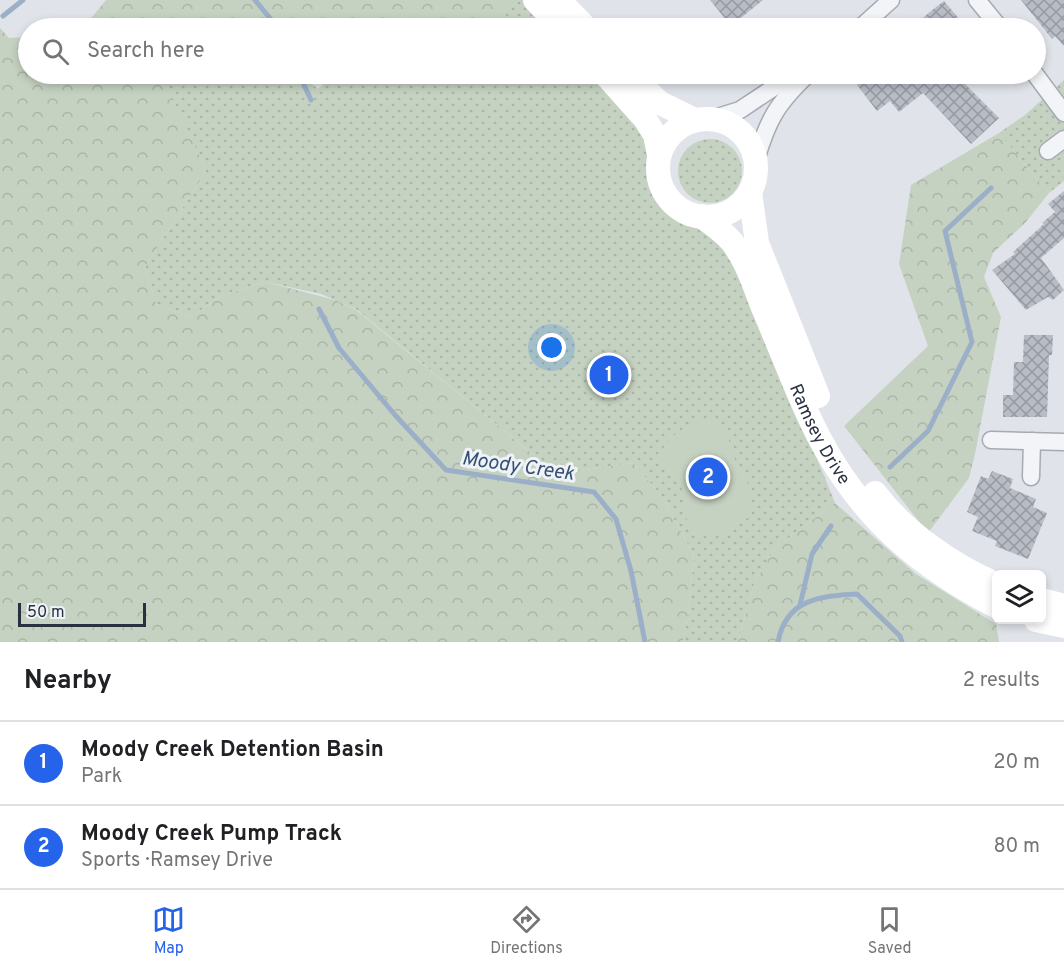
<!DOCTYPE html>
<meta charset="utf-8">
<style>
body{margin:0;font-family:Overpass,sans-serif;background:#f6f6f6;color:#202124}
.controls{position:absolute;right:18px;bottom:18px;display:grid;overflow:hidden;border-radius:9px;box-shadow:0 3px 9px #0003}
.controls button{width:54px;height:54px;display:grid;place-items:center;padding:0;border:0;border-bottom:2px solid #e0e0e0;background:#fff;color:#202124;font:30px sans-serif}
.scale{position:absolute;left:18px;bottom:15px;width:128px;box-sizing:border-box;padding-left:6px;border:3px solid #293140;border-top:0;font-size:16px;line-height:21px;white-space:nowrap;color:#293140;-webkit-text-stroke:4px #eff2f6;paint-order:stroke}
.you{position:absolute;left:552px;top:348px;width:21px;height:21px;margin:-15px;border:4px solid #fff;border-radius:50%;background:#1a73e8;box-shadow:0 0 0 9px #1a73e833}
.badge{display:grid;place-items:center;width:39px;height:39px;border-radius:50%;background:#2563eb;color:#fff;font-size:20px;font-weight:700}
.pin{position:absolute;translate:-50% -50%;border:3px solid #fff;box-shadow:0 2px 6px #0006}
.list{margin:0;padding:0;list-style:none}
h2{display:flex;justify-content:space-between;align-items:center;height:78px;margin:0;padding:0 24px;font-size:26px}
h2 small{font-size:20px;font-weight:400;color:#757577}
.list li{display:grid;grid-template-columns:39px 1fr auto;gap:18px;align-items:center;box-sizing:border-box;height:84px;padding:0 24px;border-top:2px solid #e0e0e0}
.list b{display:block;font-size:22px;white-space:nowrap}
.list p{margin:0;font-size:20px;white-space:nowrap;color:#757577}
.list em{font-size:20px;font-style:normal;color:#757577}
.icon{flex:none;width:33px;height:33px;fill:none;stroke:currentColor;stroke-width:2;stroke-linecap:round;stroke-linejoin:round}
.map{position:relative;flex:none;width:1064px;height:642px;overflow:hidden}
.search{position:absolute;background:#fff;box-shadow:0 3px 9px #0003;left:18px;right:18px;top:18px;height:66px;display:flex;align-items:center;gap:15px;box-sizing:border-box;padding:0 21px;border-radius:33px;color:#757577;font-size:22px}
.sheet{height:246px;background:#fff}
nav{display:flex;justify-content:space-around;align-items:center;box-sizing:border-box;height:84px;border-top:2px solid #e0e0e0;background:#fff;font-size:16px;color:#757577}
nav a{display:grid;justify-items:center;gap:3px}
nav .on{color:#2563eb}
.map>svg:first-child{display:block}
.grass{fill:url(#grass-dots)}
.forest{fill:url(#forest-crowns)}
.garden{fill:#c5d2c1}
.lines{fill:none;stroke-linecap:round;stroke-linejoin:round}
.stream{stroke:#9bb0c8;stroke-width:5}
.building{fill:url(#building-cross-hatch)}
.street-casing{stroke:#a5aab3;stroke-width:19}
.street{stroke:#f3f4f7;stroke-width:16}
.secondary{stroke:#fff;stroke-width:24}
.labels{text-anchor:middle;stroke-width:6;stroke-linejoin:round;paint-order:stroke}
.street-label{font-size:18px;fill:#293140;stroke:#eff2f6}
.water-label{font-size:20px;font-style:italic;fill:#334f73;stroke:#eff2f6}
</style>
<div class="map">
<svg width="1064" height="642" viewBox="0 0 1064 642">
<defs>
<pattern id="grass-dots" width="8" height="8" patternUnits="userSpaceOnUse" patternTransform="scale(1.5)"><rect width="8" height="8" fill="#c5d2c1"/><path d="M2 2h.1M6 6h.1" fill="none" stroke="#a9b5a7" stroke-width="1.8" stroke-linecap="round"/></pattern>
<pattern id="forest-crowns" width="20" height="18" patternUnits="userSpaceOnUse" patternTransform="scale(1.5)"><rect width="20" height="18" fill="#c5d2c1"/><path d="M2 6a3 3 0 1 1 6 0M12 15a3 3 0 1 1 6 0" fill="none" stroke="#a9b5a7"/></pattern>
<pattern id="building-cross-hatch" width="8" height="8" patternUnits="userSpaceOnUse" patternTransform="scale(1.5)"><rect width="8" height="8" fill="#b7bcc5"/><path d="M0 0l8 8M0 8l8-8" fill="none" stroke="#9599a1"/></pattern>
</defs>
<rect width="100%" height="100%" fill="#e0e3e9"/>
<g class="grass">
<path d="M520,0h3l25,28h-86c24,-2 39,-14 58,-28z"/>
<path d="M418,15l38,13h-74c11,-10 22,-12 36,-13z"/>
<path d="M161,74h139l18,15 16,-15h255l55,60 20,71 61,39 47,103 63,156 -61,46 -20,35 -16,58h-55l6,-33 5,-54 -34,-61 -27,-31 -76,11 -201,-165 -35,-15 -55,-12 -43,13 -32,22 -35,-13 -11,-37 61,-96z"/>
<path d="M1064,80v101l-15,12 -50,-60 26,-18z"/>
<circle cx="710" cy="171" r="32"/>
</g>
<g class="forest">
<path d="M106,0h414c-21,16 -36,29 -64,28 -27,-9 -49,-22 -74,0h-299z"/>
<path d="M0,28l9,10 19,-1v37h134l44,97 -61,96 11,37 35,13 32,-22 43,-13 69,18 20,9 202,165 76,-11 27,31 34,61 -5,54 -6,33h-683z"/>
<path d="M999,133l50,60 -23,29 -33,31 -9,24 17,40 -26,137 -6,24 -41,55 -84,-107 84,-80 -29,-82 12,-79z"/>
<path d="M835,503l81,71 80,50 3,18h-261l16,-58 20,-35z"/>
</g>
<path class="garden" d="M706,419l15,7 7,11 9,29 14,23 1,25c-16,14 -41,35 -59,14 -3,-3 -6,-6 -7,-11 -2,-9 0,-19 -4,-28 -4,-8 -13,-14 -17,-21 -15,-26 23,-43 41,-49z"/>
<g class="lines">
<g class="stream">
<path d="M255,0l23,28"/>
<path d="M3,16l20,-16"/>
<path d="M299,74l12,26"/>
<path d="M319,309l20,39 56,67 51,55 148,22 22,27 15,52 14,71"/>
<path d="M890,467l38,-36 44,-89 -27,-111 46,-43"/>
<path d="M800,605l12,-51 19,-28"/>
<path d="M778,642c8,-43 42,-46 79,-48l43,42 2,6"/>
</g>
</g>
<g class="building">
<path d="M710,0h53l-32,26z"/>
<path d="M1021,0h43v46l-9,-10 -3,3z"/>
<path d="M944,1l23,27h-56l20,-17z"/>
<path d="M871,74h84l44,44 -28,26 -48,-51 -24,19 -9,-11 -13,10 -20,-26z"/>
<path d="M1064,191v47l-23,20 23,32 -11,10 -5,-3 -22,13 -34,-40 23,-16 -2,-2 31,-28 -2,-1 13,-11 -7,-8z"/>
<path d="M1024,335h29l-1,20h-3l-2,62h-44v-22h10l1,-33h9z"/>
<path d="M992,471l21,8 -3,9 26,11 -3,8 14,6 -19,46 -33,-13 2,-5 -25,-10 6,-14 -11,-5 14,-36 7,3z"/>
</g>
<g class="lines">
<defs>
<g id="street">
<path d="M977,0l23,28"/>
<path d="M860,28l31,-28"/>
<path d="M1035,74l29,39"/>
<path d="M711,119l29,-9 54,-36"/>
<path d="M1048,151l16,-12"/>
<path d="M756,160c12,-41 21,-56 52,-86"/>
<path d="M991,440l73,2"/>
<path d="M1031,477l1,-36"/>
</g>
</defs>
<use href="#street" class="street-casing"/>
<use href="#street" class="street"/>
<g class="secondary">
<path d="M535,0l27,28"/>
<path d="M559,0l27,28"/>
<path d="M605,74l40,45 10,16 4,20"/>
<path d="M629,74l31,29 35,17"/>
<circle cx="707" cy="168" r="49"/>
<path d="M750,192l7,51 61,153"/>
<path id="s1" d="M701,216c11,8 22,15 31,26 14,18 21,40 29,61 15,35 29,71 44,105 41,94 101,152 191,198"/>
<path d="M875,493c30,39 76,72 121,91"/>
<path d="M1042,600l22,6"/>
<path d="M1036,620l28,6"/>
</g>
</g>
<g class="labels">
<g class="street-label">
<text dy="6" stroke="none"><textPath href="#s1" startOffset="252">Ramsey Drive</textPath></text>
</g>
<g class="water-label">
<text transform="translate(518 465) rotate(8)" y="7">Moody Creek</text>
</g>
</g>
</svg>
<div class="controls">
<button><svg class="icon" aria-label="layers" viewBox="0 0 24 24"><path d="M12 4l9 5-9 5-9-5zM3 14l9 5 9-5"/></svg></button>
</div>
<div class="scale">50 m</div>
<div class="you"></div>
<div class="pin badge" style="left:609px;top:375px">1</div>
<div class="pin badge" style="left:708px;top:477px">2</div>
<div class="search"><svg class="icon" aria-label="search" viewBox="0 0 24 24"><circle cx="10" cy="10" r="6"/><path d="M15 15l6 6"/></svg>Search here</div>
</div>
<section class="sheet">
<h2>Nearby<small>2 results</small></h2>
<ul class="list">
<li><span class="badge">1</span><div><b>Moody Creek Detention Basin</b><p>Park</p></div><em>20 m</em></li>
<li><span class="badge">2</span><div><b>Moody Creek Pump Track</b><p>Sports · Ramsey Drive</p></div><em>80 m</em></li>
</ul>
</section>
<nav>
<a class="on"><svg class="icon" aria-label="map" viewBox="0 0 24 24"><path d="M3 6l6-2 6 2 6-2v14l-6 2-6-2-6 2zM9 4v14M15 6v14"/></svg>Map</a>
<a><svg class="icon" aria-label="directions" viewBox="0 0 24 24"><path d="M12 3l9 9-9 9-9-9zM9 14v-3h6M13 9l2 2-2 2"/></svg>Directions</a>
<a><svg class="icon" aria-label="saved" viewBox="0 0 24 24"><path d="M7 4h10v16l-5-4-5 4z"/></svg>Saved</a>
</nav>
